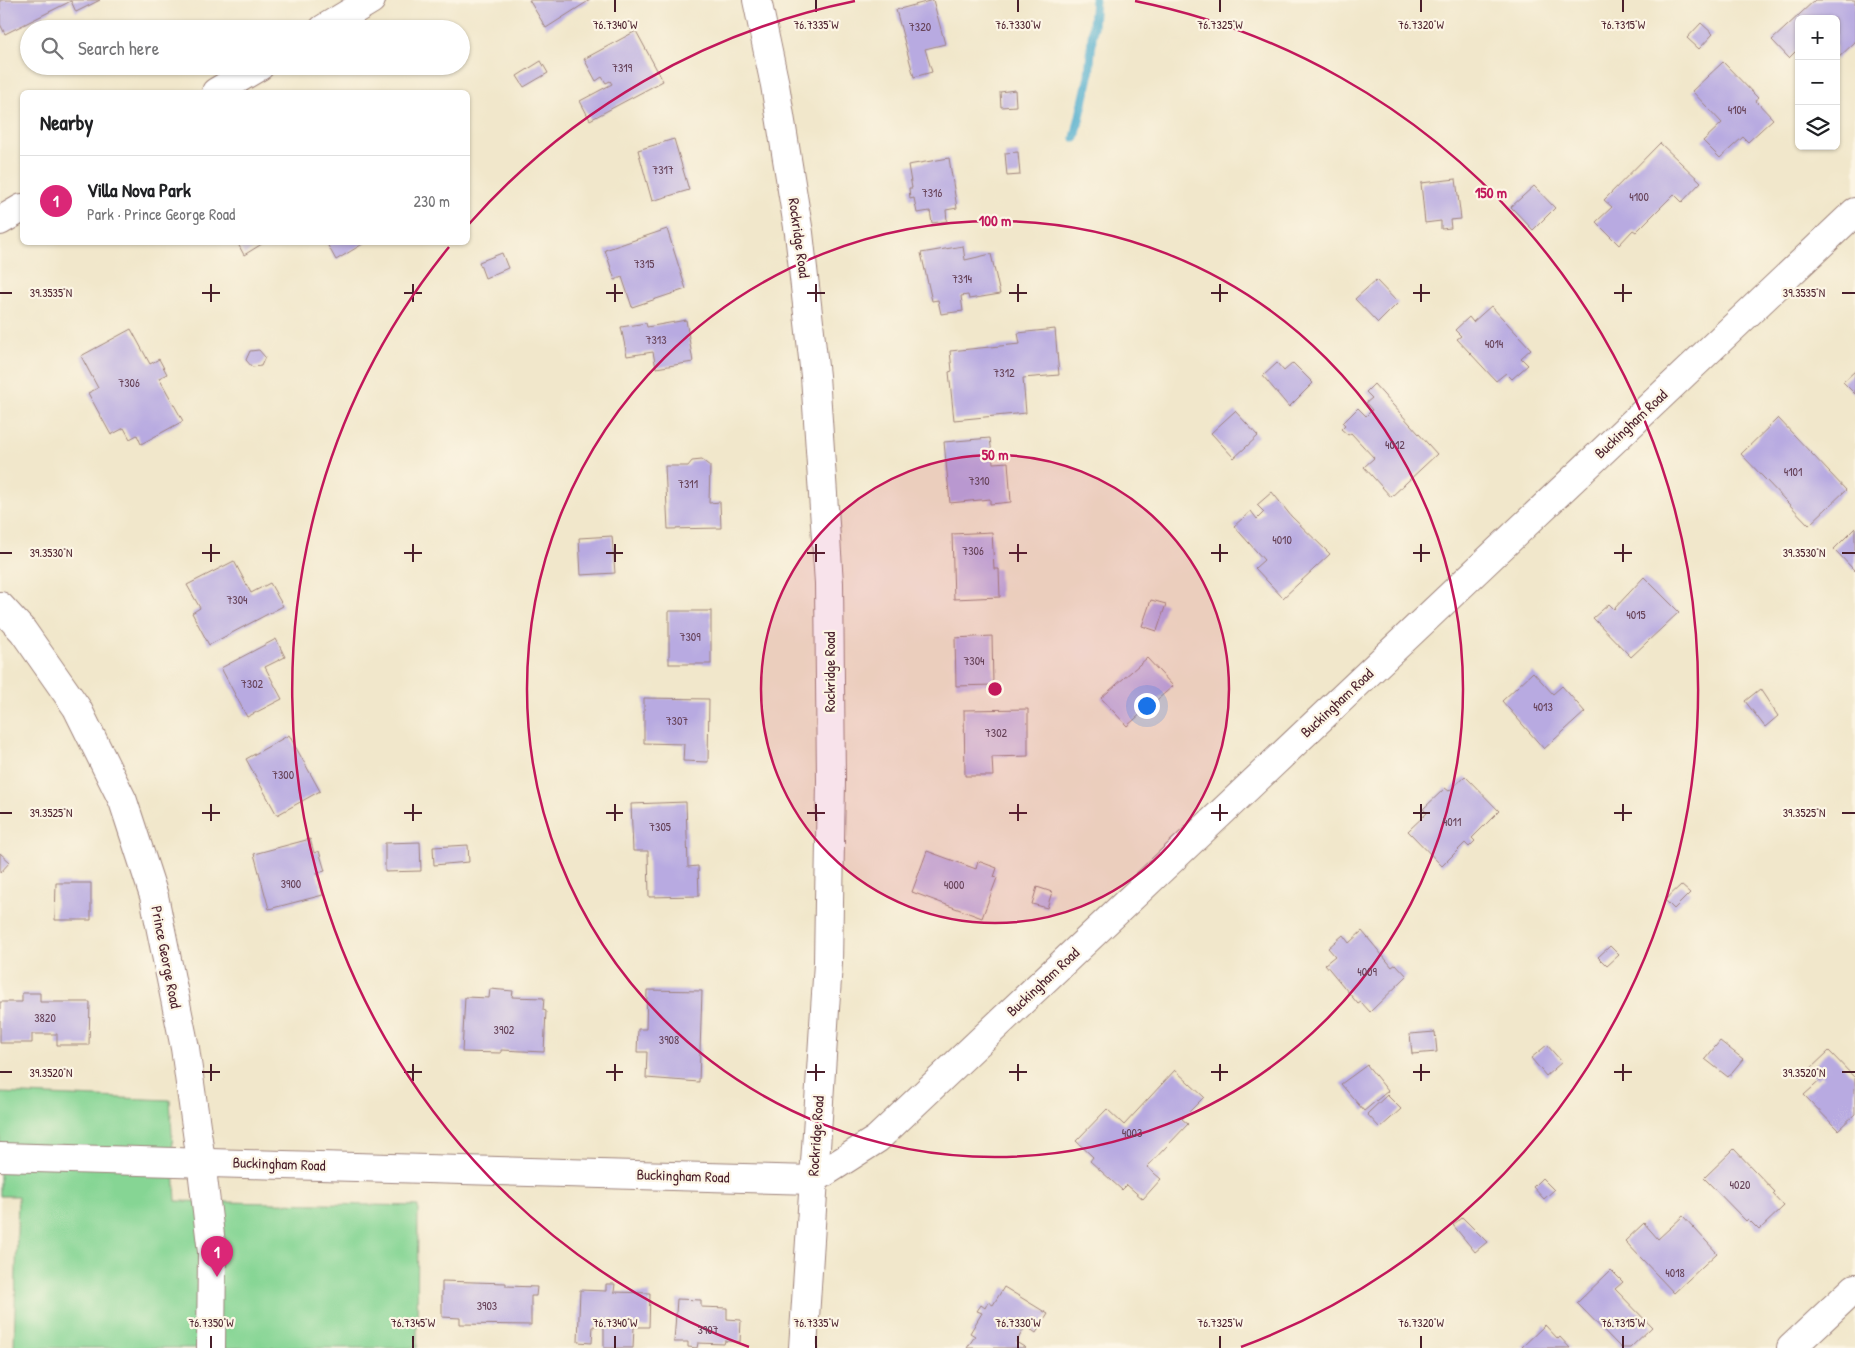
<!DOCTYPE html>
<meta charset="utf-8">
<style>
body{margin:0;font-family:"Patrick Hand",sans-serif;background:#f6f6f6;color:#202124}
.controls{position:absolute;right:15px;top:15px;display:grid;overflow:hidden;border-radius:8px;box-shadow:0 1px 4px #0004}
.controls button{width:45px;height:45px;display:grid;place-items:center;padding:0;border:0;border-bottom:1px solid #e0e0e0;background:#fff;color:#202124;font:25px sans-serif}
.you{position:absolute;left:1146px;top:705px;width:18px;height:18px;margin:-12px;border:4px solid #fff;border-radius:50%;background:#1a73e8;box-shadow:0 0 0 8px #1a73e833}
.badge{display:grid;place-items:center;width:32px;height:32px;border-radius:50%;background:#db2777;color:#fff;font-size:16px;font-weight:700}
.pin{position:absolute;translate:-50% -41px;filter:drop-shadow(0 1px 2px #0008)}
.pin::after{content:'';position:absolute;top:26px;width:18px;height:15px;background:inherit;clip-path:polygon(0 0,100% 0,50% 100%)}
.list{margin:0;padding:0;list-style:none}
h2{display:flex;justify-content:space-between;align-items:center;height:65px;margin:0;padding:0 20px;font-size:21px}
h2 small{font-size:16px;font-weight:400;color:#757577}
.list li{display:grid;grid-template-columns:32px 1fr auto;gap:15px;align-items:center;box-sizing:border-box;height:90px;padding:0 20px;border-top:1px solid #e0e0e0}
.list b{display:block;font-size:19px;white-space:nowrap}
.list p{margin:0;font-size:16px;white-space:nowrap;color:#757577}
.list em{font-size:16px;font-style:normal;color:#757577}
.icon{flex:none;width:28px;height:28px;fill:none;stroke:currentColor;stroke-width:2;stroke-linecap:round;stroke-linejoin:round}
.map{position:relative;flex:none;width:1855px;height:1348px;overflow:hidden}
.search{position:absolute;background:#fff;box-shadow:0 1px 4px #0004;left:20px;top:20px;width:450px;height:55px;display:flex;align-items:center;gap:12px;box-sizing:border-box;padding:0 18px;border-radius:28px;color:#757577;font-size:19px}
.panel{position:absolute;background:#fff;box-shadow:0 1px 4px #0004;left:20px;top:90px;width:450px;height:155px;border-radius:8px}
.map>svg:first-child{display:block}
.green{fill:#86d594;stroke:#687a60}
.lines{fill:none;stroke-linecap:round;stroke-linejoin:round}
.stream{stroke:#50adce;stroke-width:9}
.building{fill:#b8aae1}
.minor-casing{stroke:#9e837b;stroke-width:30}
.tertiary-casing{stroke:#9e837b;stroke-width:30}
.minor{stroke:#fff;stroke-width:28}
.tertiary{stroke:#fff;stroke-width:28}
.ticks{fill:none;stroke:#4a1f2b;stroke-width:2}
.ring{fill:none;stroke:#c2185b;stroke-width:2.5}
.labels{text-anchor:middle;stroke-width:4.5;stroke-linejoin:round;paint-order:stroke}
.number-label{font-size:12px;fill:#664258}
.street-label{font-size:15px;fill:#4a1f2b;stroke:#fcf5e5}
.ticks-label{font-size:12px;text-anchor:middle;fill:#4a1f2b;stroke:#fcf5e5;stroke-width:4.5;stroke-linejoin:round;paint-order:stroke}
.centre{fill:#c2185b;stroke:#fcf5e5;stroke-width:2.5}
.ring-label{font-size:15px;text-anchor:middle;font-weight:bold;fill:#c2185b;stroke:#fcf5e5;stroke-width:4.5;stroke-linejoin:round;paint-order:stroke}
</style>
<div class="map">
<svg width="1855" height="1348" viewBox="0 0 1855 1348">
<rect width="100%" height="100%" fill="#fcf5e5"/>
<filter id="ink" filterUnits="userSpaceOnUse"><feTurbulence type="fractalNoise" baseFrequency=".02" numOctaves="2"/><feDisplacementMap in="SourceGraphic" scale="10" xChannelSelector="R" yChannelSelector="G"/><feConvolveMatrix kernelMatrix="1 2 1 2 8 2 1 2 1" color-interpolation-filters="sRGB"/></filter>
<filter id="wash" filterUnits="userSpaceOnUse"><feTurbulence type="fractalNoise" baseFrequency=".0096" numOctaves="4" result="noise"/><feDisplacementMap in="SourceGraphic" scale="20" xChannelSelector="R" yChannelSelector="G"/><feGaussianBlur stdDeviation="1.12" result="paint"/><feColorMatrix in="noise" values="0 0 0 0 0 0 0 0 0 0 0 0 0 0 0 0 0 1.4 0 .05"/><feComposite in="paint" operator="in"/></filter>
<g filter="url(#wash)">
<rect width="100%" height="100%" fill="#f1e7cb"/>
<path class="green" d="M0,1093l170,7 6,101 242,5 -1,142h-403l4,-152h-18z"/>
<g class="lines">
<path class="stream" d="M1075,138l14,-62 6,-76"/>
</g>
<g id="blocks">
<g class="building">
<path d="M0,0h100l-24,12 -5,-11 -66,33 -5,-10z"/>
<path d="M529,0h61l-44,28z"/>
<path d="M933,0l12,44 -20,5 7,23 -18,5 -18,-67z"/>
<path d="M1815,0h40v42l-19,18v-41h-37v29l-10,10 -17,-18z"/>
<path d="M1701,23l12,11 -14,15 -12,-11z"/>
<path d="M636,31l27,50 -73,39 -10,-19 32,-17 -2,-3 -4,2 -4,-6 -6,4 -12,-22z"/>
<path d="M541,61l7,12 -24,14 -7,-11z"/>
<path d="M1723,62l35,36 -2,3 17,18 -25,23 -5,-5 -23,21 -17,-17 19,-18 -30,-32z"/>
<path d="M1015,90l1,16 -15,1 -1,-15z"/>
<path d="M674,139l15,51 -37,11 -14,-51z"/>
<path d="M1660,143l41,39 -19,20 -8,-8 -38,38 -3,-2 -14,15 -23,-23 16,-15 -8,-7z"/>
<path d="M1018,152l2,23 -13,1 -2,-23z"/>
<path d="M949,158l8,50 -11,2 1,11 -15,2 -2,-12 -13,2 -3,-15 -4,1 -1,-11h3l-4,-23z"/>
<path d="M1456,179l5,40 -11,1 1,8 -10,1v-8l-16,2 -4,-40z"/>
<path d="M1534,186l21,22 -22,22 -22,-23z"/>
<path d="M667,229l19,60 -54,18 -10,-30 -7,3 -10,-30z"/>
<path d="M237,242h28l-21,13z"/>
<path d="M326,242h40l-30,18z"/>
<path d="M963,246l2,14 26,-6 9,40 -31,5 -1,-4 -7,1 2,15 -22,3 -3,-14 -6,1 -11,-48z"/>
<path d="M502,253l6,15 -23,10 -6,-16z"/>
<path d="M1376,280l22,23 -20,20 -23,-24z"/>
<path d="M1491,306l40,43 -10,9 7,7 -16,14 -6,-6 -10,8 -39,-42 4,-3 -6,-6 14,-13 4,5z"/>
<path d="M686,320l7,42 -37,6 -3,-16 -26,4 -6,-29 25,-4 1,4z"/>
<path d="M131,329l19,35 9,-5 8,15 -8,4 24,43 -42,23 -4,-9 -7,4 -6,-11 -13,7 -23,-42 10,-5 -17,-32z"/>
<path d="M1055,329l4,46 -36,3 3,35 -72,7 -5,-48 3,-1 -2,-20 70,-7 -2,-11z"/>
<path d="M259,350l6,7 -4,9 -9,1 -6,-7 4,-9z"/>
<path d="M1277,363l7,8 9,-8 20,20 -24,24 -26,-31z"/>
<path d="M1855,371v23l-12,-12z"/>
<path d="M1374,384l63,70 -46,43 -27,-30 10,-9 -23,-25 -3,2 -7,-6 4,-4 -2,-2 15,-15 8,8 6,-6 -6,-7 6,-5 -6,-6z"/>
<path d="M1235,411l23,25 -24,22 -23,-25z"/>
<path d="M1778,418l68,72 -37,35 -68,-71z"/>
<path d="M990,438l3,25 15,-1 3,40 -21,2v-5l-40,4 -6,-61z"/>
<path d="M702,460l8,6 -1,37 11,-1 1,26 -53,1 -3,-63h23l4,-5z"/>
<path d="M1272,492l19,24 39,38 -47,44 -28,-30 9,-8 -30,-34 17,-15 6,8 7,-7 -7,-7z"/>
<path d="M1855,528v43l-21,-22z"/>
<path d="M992,532l2,37h5l1,28 -46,2 -2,-65z"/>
<path d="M612,536l3,37 -34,2 -2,-37z"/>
<path d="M234,561l17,32 19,-10 13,23 -74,39 -17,-32 8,-5 -13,-23z"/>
<path d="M1644,577l35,35 -48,45 -38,-39 16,-14 5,5z"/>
<path d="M1151,600l15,4 -9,27 -15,-5z"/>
<rect x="669" y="611" width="42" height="53"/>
<path d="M992,636l1,49 -37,1 -1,-48z"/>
<path d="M276,639l9,18 -20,10 17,32 -35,18 -26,-49z"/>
<path d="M1147,658l26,28 -46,40 -26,-28z"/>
<path d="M1533,672l20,22 9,-8 23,26 -41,37 -42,-48z"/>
<path d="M1760,689l18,27 -13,11 -20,-26z"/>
<path d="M644,698l65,1 -1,63 -25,-1 1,-17 -40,-1z"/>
<path d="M1028,709v47l-36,1 1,19h-28l-1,-66z"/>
<path d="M289,735l31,56 -43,24 -31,-56z"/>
<path d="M1465,776l34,35 -27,27 3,3 -6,6 -4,-4 -23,23 -34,-35 19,-18 -4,-4 22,-21 4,3z"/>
<path d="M686,802l2,65 10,-1 1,30 -50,1 -1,-46h-15l-2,-47z"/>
<path d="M310,839l4,14 5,-2 6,20 -8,2 6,22 -54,14 -15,-55z"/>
<path d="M420,842l1,29 -36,1v-29z"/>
<path d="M468,845l1,17 -35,3 -1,-18z"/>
<path d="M927,851l49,18 2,-8 19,7 -3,9 3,1 -15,40 -70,-26z"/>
<path d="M0,853l10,9 -10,11z"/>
<path d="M56,883h35v37h-36z"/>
<path d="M1681,885l9,8 -16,16 -9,-9z"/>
<path d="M1037,887l15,5 -5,16 -15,-4z"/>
<path d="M1362,931l30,36 4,-3 11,12 -37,36 -9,-10 -3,2 -33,-40 10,-8 -7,-8 15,-13 6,8z"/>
<path d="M1610,946l9,9 -12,11 -9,-9z"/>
<path d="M490,989l23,2 -1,6 32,1 -1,12 3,1 -2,41 -43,-2v3l-39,-1 3,-55 24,1z"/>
<path d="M647,990l55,1 -3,91 -53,-4 1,-26h-10l1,-23h8z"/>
<path d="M22,993h18v9h50l-1,43h-32v-11h-25v9h-32v-41h22z"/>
<path d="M1435,1032l2,20 -25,2 -2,-20z"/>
<path d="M1720,1041l23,18 -15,18 -23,-18z"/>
<path d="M1547,1045l15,17 -16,14 -15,-18z"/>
<path d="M1829,1051l26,27v36l-17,16 -34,-35 19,-17 -2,-3 -4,4 -8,-9z"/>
<path d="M1367,1065l21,26 -24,20 -23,-27z"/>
<path d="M1175,1070l29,27 -22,22 6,5 -41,43 14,12 -18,20 -16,-14 -5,5 -32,-29 3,-4 -17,-16 31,-32 17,16z"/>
<path d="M1387,1095l14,14 -21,19 -13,-14z"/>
<path d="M1734,1149l41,43 -2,2 11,12 -25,24 -11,-11 -2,2 -42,-43z"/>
<path d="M1542,1178l12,12 -10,9 -11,-12z"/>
<path d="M1683,1216l34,37 -43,40 -49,-52 19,-18 14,16z"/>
<path d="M1462,1217l25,25 -12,10 -22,-27z"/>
<path d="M1611,1270l12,12 -8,7 37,38 -22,21h-9l-44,-45z"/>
<path d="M442,1281l64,2v3l31,1 -1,9h-5v29l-71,-1v-6l-18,-1z"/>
<path d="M606,1284h9l-1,8 36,1 -1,34h-15l-1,21h-29v-21l-11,-1 -1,17 -14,-1 2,-52 26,1z"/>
<path d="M1004,1287l44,27 -12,19 -10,-7 -10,16 10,6h-59l8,-12 -5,-3 12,-20 -5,-2 4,-6 4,3 3,-6 5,3z"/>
<path d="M677,1299l24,1v7l26,1v11l14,1 -1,22 -15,-1 -1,3 -26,-1 -1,5 -9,-1v-5h-14z"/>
<path d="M1545,1325l13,14 2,-2 10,11h-49z"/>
</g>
</g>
</g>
<g filter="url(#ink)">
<use href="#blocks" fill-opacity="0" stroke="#9e837b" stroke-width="1"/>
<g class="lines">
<defs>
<g id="minor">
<path d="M323,29l48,-29"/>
<path d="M216,92l44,-26"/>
<path d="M0,221l22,-13"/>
<path d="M0,606l23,25 54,77 46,93 31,95 31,152 16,113 11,91 -1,96"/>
<path d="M813,1180l64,-41 978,-927"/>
<path d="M1791,1348l64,-60"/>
</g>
<g id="tertiary">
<path d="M757,0l18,85 24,148 16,143 14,207 2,197 -3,183 -25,385"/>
<path d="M0,1157l813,23"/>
</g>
</defs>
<use href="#minor" class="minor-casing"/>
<use href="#tertiary" class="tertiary-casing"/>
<use href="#minor" class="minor"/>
<use href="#tertiary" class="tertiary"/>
</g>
</g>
<path class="ticks" d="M615,0v12M816,0v12M1018,0v12M1220,0v12M1421,0v12M1623,0v12M211,284v18M413,284v18M615,284v18M816,284v18M1018,284v18M1220,284v18M1421,284v18M1623,284v18M0,293h12M202,293h18M404,293h18M606,293h17M807,293h18M1009,293h18M1211,293h17M1413,293h17M1614,293h18M1842,293h13M211,544v18M413,544v18M615,544v18M816,544v18M1018,544v18M1220,544v18M1421,544v18M1623,544v18M0,553h12M202,553h18M404,553h18M606,553h17M807,553h18M1009,553h18M1211,553h17M1413,553h17M1614,553h18M1842,553h13M211,804v17M413,804v17M615,804v17M816,804v17M1018,804v17M1220,804v17M1421,804v17M1623,804v17M0,813h12M202,813h18M404,813h18M606,813h17M807,813h18M1009,813h18M1211,813h17M1413,813h17M1614,813h18M1842,813h13M211,1064v17M413,1064v17M615,1064v17M816,1064v17M1018,1064v17M1220,1064v17M1421,1064v17M1623,1064v17M0,1072h12M202,1072h18M404,1072h18M606,1072h17M807,1072h18M1009,1072h18M1211,1072h17M1413,1072h17M1614,1072h18M1842,1072h13M211,1336v12M413,1336v12M615,1336v12M816,1336v12M1018,1336v12M1220,1336v12M1421,1336v12M1623,1336v12"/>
<circle cx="995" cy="689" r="234" fill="#c2185b" fill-opacity=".12"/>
<g class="ring">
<circle cx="995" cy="689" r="234"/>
<circle cx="995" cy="689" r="468"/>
<path d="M749 1347A702 702 0 0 1 449 247M469 224A702 702 0 0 1 855 1M1135 1A702 702 0 0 1 1241 1347"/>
</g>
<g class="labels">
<g class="number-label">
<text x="920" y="31">7320</text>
<text x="622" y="72">7319</text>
<text x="1737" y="114">4104</text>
<text x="663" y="174">7317</text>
<text x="932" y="197">7316</text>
<text x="1639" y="201">4100</text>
<text x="644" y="268">7315</text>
<text x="962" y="283">7314</text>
<text x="656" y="344">7313</text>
<text x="1494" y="348">4014</text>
<text x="1004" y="377">7312</text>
<text x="129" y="387">7306</text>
<text x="1395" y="449">4012</text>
<text x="1793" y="476">4101</text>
<text x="979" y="485">7310</text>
<text x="688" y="488">7311</text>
<text x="1282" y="544">4010</text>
<text x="973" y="555">7306</text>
<text x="237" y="604">7304</text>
<text x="1636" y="619">4015</text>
<text x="690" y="641">7309</text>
<text x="974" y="665">7304</text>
<text x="252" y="688">7302</text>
<text x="1543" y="711">4013</text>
<text x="677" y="725">7307</text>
<text x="996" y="737">7302</text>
<text x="283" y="779">7300</text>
<text x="1452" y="826">4011</text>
<text x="660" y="831">7305</text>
<text x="291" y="888">3900</text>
<text x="954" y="889">4000</text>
<text x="1367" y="976">4009</text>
<text x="45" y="1022">3820</text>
<text x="504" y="1034">3902</text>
<text x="669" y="1044">3908</text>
<text x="1132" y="1137">4003</text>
<text x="1740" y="1189">4020</text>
<text x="1675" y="1277">4018</text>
<text x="487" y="1310">3903</text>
<text x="708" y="1334">3907</text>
</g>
<g class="street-label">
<text transform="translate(799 238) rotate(82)" y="5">Rockridge Road</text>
<text transform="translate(1631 424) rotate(-43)" y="5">Buckingham Road</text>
<text transform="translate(830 672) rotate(-90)" y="5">Rockridge Road</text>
<text transform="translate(1337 703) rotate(-43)" y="5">Buckingham Road</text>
<text transform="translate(166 957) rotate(79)" y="5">Prince George Road</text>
<text transform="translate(1043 982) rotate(-43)" y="5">Buckingham Road</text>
<text transform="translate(816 1136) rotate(-86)" y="5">Rockridge Road</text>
<text transform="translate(279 1164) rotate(2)" y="5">Buckingham Road</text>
<text transform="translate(683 1176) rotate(2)" y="5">Buckingham Road</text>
</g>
</g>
<g class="ticks-label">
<text x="615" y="29">76.7340°W</text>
<text x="816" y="29">76.7335°W</text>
<text x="1018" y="29">76.7330°W</text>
<text x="1220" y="29">76.7325°W</text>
<text x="1421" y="29">76.7320°W</text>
<text x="1623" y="29">76.7315°W</text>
<text x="51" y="297">39.3535°N</text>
<text x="1804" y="297">39.3535°N</text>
<text x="51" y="557">39.3530°N</text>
<text x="1804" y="557">39.3530°N</text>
<text x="51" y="817">39.3525°N</text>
<text x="1804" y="817">39.3525°N</text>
<text x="51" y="1077">39.3520°N</text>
<text x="1804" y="1077">39.3520°N</text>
<text x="211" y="1327">76.7350°W</text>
<text x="413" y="1327">76.7345°W</text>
<text x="615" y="1327">76.7340°W</text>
<text x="816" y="1327">76.7335°W</text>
<text x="1018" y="1327">76.7330°W</text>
<text x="1220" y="1327">76.7325°W</text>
<text x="1421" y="1327">76.7320°W</text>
<text x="1623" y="1327">76.7315°W</text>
</g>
<circle cx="995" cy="689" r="8" class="centre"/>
<g class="ring-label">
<text x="1491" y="198">150 m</text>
<text x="995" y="226">100 m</text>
<text x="995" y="460">50 m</text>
</g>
</svg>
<div class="controls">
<button>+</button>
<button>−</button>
<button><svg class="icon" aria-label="layers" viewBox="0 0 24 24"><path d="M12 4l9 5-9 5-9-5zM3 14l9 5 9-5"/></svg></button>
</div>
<div class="you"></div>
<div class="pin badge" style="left:217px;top:1277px">1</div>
<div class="search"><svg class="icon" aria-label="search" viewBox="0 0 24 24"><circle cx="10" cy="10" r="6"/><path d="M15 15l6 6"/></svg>Search here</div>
<section class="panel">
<h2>Nearby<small></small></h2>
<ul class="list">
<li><span class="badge">1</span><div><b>Villa Nova Park</b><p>Park · Prince George Road</p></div><em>230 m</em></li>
</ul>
</section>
</div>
